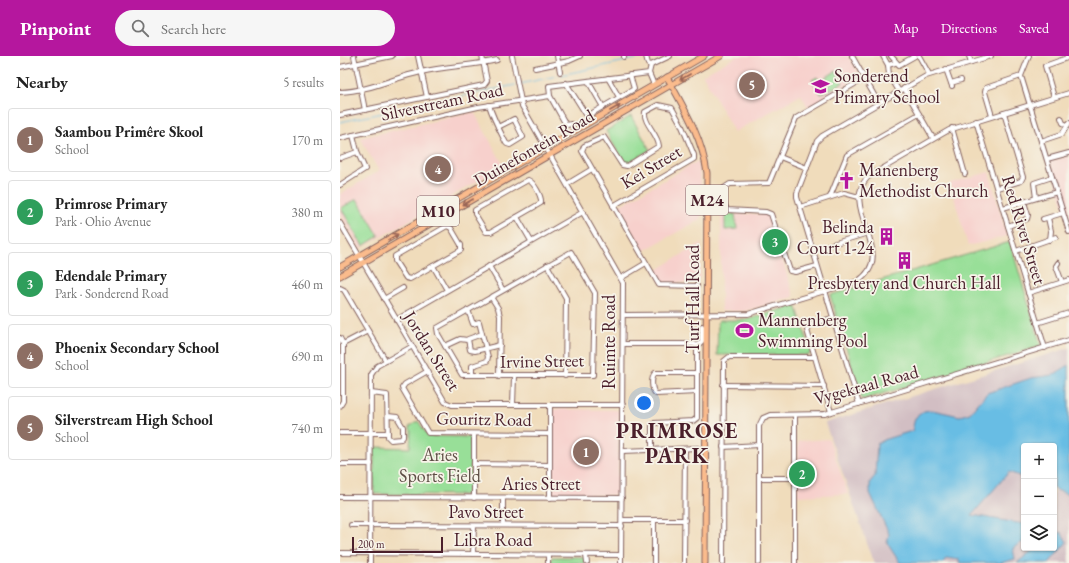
<!DOCTYPE html>
<meta charset="utf-8">
<style>
body{margin:0;font-family:"EB Garamond",serif;background:#f6f6f6;color:#222}
.controls{position:absolute;right:12px;bottom:12px;display:grid;overflow:hidden;border-radius:4px;box-shadow:0 1px 3px #0004}
.controls button{width:36px;height:36px;display:grid;place-items:center;padding:0;border:0;border-bottom:1px solid #e0e0e0;background:#fff;color:#222;font:20px sans-serif}
.scale{position:absolute;left:12px;bottom:10px;width:91px;box-sizing:border-box;padding-left:4px;border:2px solid #4a1f2b;border-top:0;font-size:11px;line-height:14px;white-space:nowrap;color:#4a1f2b;-webkit-text-stroke:3px #f7f3e8;paint-order:stroke}
.you{position:absolute;left:304px;top:347px;width:14px;height:14px;margin:-10px;border:3px solid #fff;border-radius:50%;background:#1a73e8;box-shadow:0 0 0 6px #1a73e833}
.badge{display:grid;place-items:center;width:26px;height:26px;border-radius:50%;background:#b5179e;color:#fff;font-size:13px;font-weight:700}
.pin{position:absolute;translate:-50% -50%;border:2px solid #fff;box-shadow:0 1px 4px #0006}
.list{margin:0;padding:0;list-style:none}
h2{display:flex;justify-content:space-between;align-items:center;height:52px;margin:0;padding:0 16px;font-size:17px}
h2 small{font-size:13px;font-weight:400;color:#767676}
.list li{display:grid;grid-template-columns:26px 1fr auto;gap:12px;align-items:center;box-sizing:border-box;height:64px;margin:0 8px 8px;padding:0 8px;border:1px solid #e0e0e0;border-radius:4px}
.list b{display:block;font-size:15px;white-space:nowrap}
.list p{margin:0;font-size:13px;white-space:nowrap;color:#767676}
.list em{font-size:13px;font-style:normal;color:#767676}
.icon{flex:none;width:22px;height:22px;fill:none;stroke:currentColor;stroke-width:2;stroke-linecap:round;stroke-linejoin:round}
.map{position:relative;flex:none;width:729px;height:507px;overflow:hidden}
header{display:flex;align-items:center;gap:24px;box-sizing:border-box;height:56px;padding:0 20px;background:#b5179e;color:#fff}
header strong{font-size:19px}
nav{display:flex;gap:22px;margin-inline-start:auto;font-size:14px}
.search{width:280px;height:36px;background:#f6f6f6;display:flex;align-items:center;gap:10px;box-sizing:border-box;padding:0 14px;border-radius:22px;color:#767676;font-size:15px}
main{display:flex}
aside{flex:1;background:#fff}
.map>svg:first-child{display:block}
.built{fill:#f7d0cc}
.industrial{fill:#d2bec3;fill-rule:evenodd}
.green{fill:#98df98;stroke:#717f62}
.water{fill:#68bde4;stroke:#596e88}
.lines{fill:none;stroke-linecap:round;stroke-linejoin:round}
.stream{stroke:#68bde4;stroke-width:1}
.minor-casing{stroke:#84615d;stroke-width:6}
.major-casing{stroke:#84615d;stroke-width:7}
.minor{stroke:#fff;stroke-width:4}
.major{stroke:#fabb8c;stroke-width:5}
.oneway{stroke:#996557}
.labels{text-anchor:middle;stroke-width:3.5;stroke-linejoin:round;paint-order:stroke}
.shield{fill:#f7f3e8;stroke:#7e5f64;stroke-width:1}
.shield-label{font-size:17px;font-weight:bold;fill:#4a1f2b}
.poi-label{font-size:18px;fill:#4a1f2b;stroke:#f7f3e8;text-anchor:start}
.street-label{font-size:18px;fill:#4a1f2b;stroke:#f7f3e8}
.park-label{font-size:18px;fill:#5e4f46;stroke:#f7f3e8}
.district-label{font-size:22px;font-weight:bold;letter-spacing:1px;fill:#4a1f2b;stroke:#f7f3e8}
</style>
<header>
<strong>Pinpoint</strong>
<div class="search"><svg class="icon" aria-label="search" viewBox="0 0 24 24"><circle cx="10" cy="10" r="6"/><path d="M15 15l6 6"/></svg>Search here</div>
<nav><a>Map</a><a>Directions</a><a>Saved</a></nav>
</header>
<main>
<aside>
<h2>Nearby<small>5 results</small></h2>
<ul class="list">
<li><span class="badge" style="background:#8d6e63">1</span><div><b>Saambou Primêre Skool</b><p>School</p></div><em>170 m</em></li>
<li><span class="badge" style="background:#2e9e5b">2</span><div><b>Primrose Primary</b><p>Park · Ohio Avenue</p></div><em>380 m</em></li>
<li><span class="badge" style="background:#2e9e5b">3</span><div><b>Edendale Primary</b><p>Park · Sonderend Road</p></div><em>460 m</em></li>
<li><span class="badge" style="background:#8d6e63">4</span><div><b>Phoenix Secondary School</b><p>School</p></div><em>690 m</em></li>
<li><span class="badge" style="background:#8d6e63">5</span><div><b>Silverstream High School</b><p>School</p></div><em>740 m</em></li>
</ul>
</aside>
<div class="map">
<svg width="729" height="507" viewBox="0 0 729 507">
<rect width="100%" height="100%" fill="#f7f3e8"/>
<filter id="ink" filterUnits="userSpaceOnUse"><feTurbulence type="fractalNoise" baseFrequency=".025" numOctaves="2"/><feDisplacementMap in="SourceGraphic" scale="8" xChannelSelector="R" yChannelSelector="G"/><feConvolveMatrix kernelMatrix="1 2 1 2 8 2 1 2 1" color-interpolation-filters="sRGB"/></filter>
<filter id="wash" filterUnits="userSpaceOnUse"><feTurbulence type="fractalNoise" baseFrequency=".012" numOctaves="4" result="noise"/><feDisplacementMap in="SourceGraphic" scale="16" xChannelSelector="R" yChannelSelector="G"/><feGaussianBlur stdDeviation="0.9" result="paint"/><feColorMatrix in="noise" values="0 0 0 0 0 0 0 0 0 0 0 0 0 0 0 0 0 1.4 0 .05"/><feComposite in="paint" operator="in"/></filter>
<g filter="url(#wash)">
<rect width="100%" height="100%" fill="#f0dcbb"/>
<g class="built">
<path d="M397,0h111l12,19 -1,3 -51,29 -7,-12 -67,37 -31,-57z"/>
<path d="M134,56l30,54 -144,83 -20,-35v-20l39,-23 -19,-33z"/>
<path d="M729,100v62h-2l-17,-57z"/>
<path d="M358,105l3,26v32l-58,32 -24,-41v-4z"/>
<path d="M649,116l18,64 -39,10 -18,-63z"/>
<path d="M381,158h45l3,3 25,80 -49,14h-24z"/>
<path d="M361,187l-1,35h-8l-3,5h-26l-3,-2 -5,-10z"/>
<path d="M215,353l62,1 2,2 -1,81 -2,2h-61l-2,-2v-81z"/>
<path d="M489,383l19,55 -50,2v-55z"/>
</g>
<path class="industrial" d="M729,292v215h-195l-49,-140zM684,390h30v102h-30z"/>
<g class="green">
<path d="M496,15l7,12 -22,11 -9,-14 5,-3 3,4z"/>
<path d="M291,60l19,34 -23,13h-3l-18,-32z"/>
<path d="M17,143l22,37 -16,10 -22,-38z"/>
<path d="M385,158h10l2,15 -12,1z"/>
<path d="M670,186l31,104 -179,54 -32,-105z"/>
<path d="M456,249l15,47 -2,3h-92l1,-32 2,-3h26z"/>
<path d="M78,365l10,15 43,1 -1,58 -96,-1v-47l36,1 1,-17 -2,-4z"/>
<path d="M212,501h32l1,6h-35z"/>
</g>
<g class="water">
<path d="M729,309v130l-15,-6v-43h-30v32l-15,-6 -37,43 52,9v17l-11,7 2,11 -14,4h-41l-1,-3 -13,-2 -3,5h-43l-13,-20 2,-9 -19,-41v-11l5,-6 2,-32 9,-5 26,-8 3,-13 9,-7 8,-1 28,6 10,-3 17,-20 44,-15 22,-3z"/>
<path d="M721,476l6,10 -18,21h-32l18,-15h19v-13z"/>
</g>
<g class="lines">
<g class="stream">
<path d="M180,28l124,-27"/>
<path d="M0,66l175,-37"/>
</g>
</g>
</g>
<g filter="url(#ink)">
<g class="lines">
<defs>
<g id="minor">
<path d="M14,0l11,54"/>
<path d="M78,0l9,41"/>
<path d="M172,0l10,50 101,177 -2,280"/>
<path d="M217,0l3,16"/>
<path d="M284,0v1"/>
<path d="M306,0l2,8 3,1 19,-9"/>
<path d="M512,0l26,46"/>
<path d="M543,0l5,9 7,-2"/>
<path d="M551,0l8,9 16,-9"/>
<path d="M579,0l10,18"/>
<path d="M629,0l2,6"/>
<path d="M548,9l1,10 10,16"/>
<path d="M0,11l52,-11"/>
<path d="M195,12l34,-7 11,-5"/>
<path d="M606,13l6,17"/>
<path d="M309,17l5,12"/>
<path d="M681,20l48,156"/>
<path d="M268,22l11,19"/>
<path d="M248,25l15,26"/>
<path d="M226,27l21,33 47,-27 -4,-14"/>
<path d="M611,27l10,-3"/>
<path d="M564,32l29,50"/>
<path d="M0,36c29,-1 53,-14 81,-20 25,-6 51,-6 76,-12"/>
<path d="M714,41l-9,-31 22,-8"/>
<path d="M149,49c4,13 11,26 17,38l1,1 3,1 13,-8 -9,-18 -16,8"/>
<path d="M0,59l144,-30 3,-4 -5,-25"/>
<path d="M652,60l-7,-24 1,-4 35,-12 8,-20"/>
<path d="M721,62l2,5 4,2"/>
<path d="M636,65l69,227"/>
<path d="M231,68l-4,1 -2,-2 -15,-27 -1,-10 100,-13 2,-8"/>
<path d="M612,72l13,46"/>
<path d="M0,82l138,-31 72,-11"/>
<path d="M701,85l21,-7 7,-11"/>
<path d="M440,101l27,11"/>
<path d="M0,102l17,-6"/>
<path d="M707,103l22,-6"/>
<path d="M188,124c6,2 14,17 13,23l-50,29h-5l-11,-18v-4z"/>
<path d="M227,128l25,-15"/>
<path d="M0,129l25,-16 -8,-18 -4,-16"/>
<path d="M657,132l24,-7 2,-4 -19,-64"/>
<path d="M490,141l17,-42 72,-41"/>
<path d="M696,142l-2,-15 18,-6"/>
<path d="M273,150l81,-47v-4l-13,-31 -9,-16 -14,-3 -13,7c-2,11 13,22 14,34l-32,20 -5,-1 -18,-28 -20,9 -2,5 77,134 38,1"/>
<path d="M460,151l44,-14 15,4"/>
<path d="M663,152l54,-16"/>
<path d="M177,161l14,24"/>
<path d="M708,162l3,13 -1,9"/>
<path d="M703,163l20,-6"/>
<path d="M0,167l105,179 7,3h171"/>
<path d="M107,170l4,2 10,17v5l-51,29 -4,-1 -11,-17v-5z"/>
<path d="M668,170l19,-7 1,-4 -4,-13"/>
<path d="M473,194l55,-17"/>
<path d="M676,195l40,-14"/>
<path d="M231,196l24,41 -2,82h-131l-24,-41 -1,-6z"/>
<path d="M718,207l-2,3 6,16"/>
<path d="M207,209l19,33 -1,78"/>
<path d="M93,210l14,24"/>
<path d="M149,210l14,24"/>
<path d="M477,210l-22,6 -5,-1 -19,-57 -5,-2 -39,-2 -3,-7v-15l6,-4 39,-1 27,-65 69,-40"/>
<path d="M281,222l25,-15"/>
<path d="M0,232l4,2 42,71"/>
<path d="M688,237l41,-13"/>
<path d="M151,241l7,11 2,8 -1,60"/>
<path d="M44,243l19,-11"/>
<path d="M128,254l5,14 6,-2 9,35 -1,4 -15,5v9"/>
<path d="M284,259l124,-1 110,-33c41,-27 -20,-73 10,-104l81,-47 120,-37"/>
<path d="M56,264l187,-108"/>
<path d="M697,267l32,-10"/>
<path d="M142,278l-14,5 2,11 5,1 25,-6"/>
<path d="M0,282l3,6v57l-3,5"/>
<path d="M3,288l25,-13"/>
<path d="M283,288h71l3,2"/>
<path d="M105,290l15,-7 7,1"/>
<path d="M357,290l5,-5v-15"/>
<path d="M86,316l-21,12 -3,4 26,45 122,1"/>
<path d="M383,329l101,1"/>
<path d="M357,336l-41,2c-5,-4 -5,-17 -1,-21h42"/>
<path d="M31,337l16,2 1,42 3,3 10,-1 2,-2v-10l-6,-10 -9,-1"/>
<path d="M519,348l-62,-207v-4l20,-52 5,-5 104,-60 65,-20"/>
<path d="M173,349l1,-29"/>
<path d="M491,356l-24,-82 4,-6 22,-6"/>
<path d="M0,377h48"/>
<path d="M383,391l36,-2"/>
<path d="M312,394v-24l2,-3 39,-2 4,-3v-72"/>
<path d="M283,395l75,-3"/>
<path d="M0,408h31"/>
<path d="M134,408l76,1"/>
<path d="M419,422h36"/>
<path d="M0,441l282,1"/>
<path d="M134,442v-64"/>
<path d="M163,442v27"/>
<path d="M210,442v-93"/>
<path d="M282,464h63"/>
<path d="M11,469l271,1"/>
<path d="M0,497l281,2"/>
<path d="M133,498l1,-28"/>
<path d="M208,499v8"/>
<path d="M246,499l1,8"/>
<path d="M30,507l1,-188 6,-9 34,-19"/>
<path d="M314,507v-43"/>
<path d="M344,507l1,-114"/>
<path d="M383,507l1,-202 5,-4h86"/>
<path d="M419,507v-137l4,-8 7,-3 55,-1 244,-74"/>
<path d="M455,507v-148"/>
</g>
<g id="major">
<path d="M327,21c17,31 35,60 40,96l-2,390"/>
<path d="M0,211l364,-211"/>
<path d="M0,220l381,-220"/>
</g>
</defs>
<use href="#minor" class="minor-casing"/>
<use href="#major" class="major-casing"/>
<use href="#minor" class="minor"/>
<use href="#major" class="major"/>
</g>
<defs><path id="oneway-shaft" d="M-6 0H5M1.5-3L5.5 0L1.5 3" fill="none" stroke-width="1.6" stroke-linecap="round" stroke-linejoin="round"/></defs>
<g class="oneway">
<use href="#oneway-shaft" transform="translate(345 21) rotate(150)"/>
<use href="#oneway-shaft" transform="translate(275 52) rotate(-30)"/>
<use href="#oneway-shaft" transform="translate(128 146) rotate(150)"/>
<use href="#oneway-shaft" transform="translate(53 181) rotate(-30)"/>
</g>
</g>
<defs>
<symbol id="school-bare" viewBox="-9 -9 18 18"><path d="M0-5L7-2L0 1L-7-2ZM-4 1L0 2.5L4 1V4Q0 6-4 4Z" fill="#b5179e" stroke="#f7f3e8" stroke-width="2.5" paint-order="stroke"/></symbol>
<symbol id="church-bare" viewBox="-9 -9 18 18"><path d="M-1.2-6h2.4v3.5h3.3v2.4h-3.3V6h-2.4V-.1h-3.3v-2.4h3.3Z" fill="#b5179e" stroke="#f7f3e8" stroke-width="2.5" paint-order="stroke"/></symbol>
<symbol id="building-bare" viewBox="-9 -9 18 18"><path d="M-4-6H4V6H1V3H-1V6H-4ZM-2.5-4.3h1.7v1.8h-1.7ZM.8-4.3h1.7v1.8H.8ZM-2.5-1h1.7V.8h-1.7ZM.8-1h1.7V.8H.8Z" fill="#b5179e" stroke="#f7f3e8" stroke-width="2.5" paint-order="stroke"/></symbol>
<symbol id="stadium-bare" viewBox="-9 -9 18 18"><path d="M0-5a6.5 5 0 1 0 0 10a6.5 5 0 1 0 0-10ZM-3.5-1.8h7v3.6h-7Z" fill="#b5179e" stroke="#f7f3e8" stroke-width="2.5" paint-order="stroke"/></symbol>
</defs>
<g fill-rule="evenodd">
<use href="#school-bare" x="468" y="18" width="25" height="25"/>
<use href="#church-bare" x="494" y="112" width="25" height="25"/>
<use href="#building-bare" x="534" y="168" width="25" height="25"/>
<use href="#building-bare" x="552" y="192" width="25" height="25"/>
<use href="#stadium-bare" x="392" y="262" width="25" height="25"/>
</g>
<g class="labels">
<g class="shield">
<rect x="346" y="129" width="42" height="30" rx="3"/>
<rect x="77" y="140" width="42" height="30" rx="3"/>
</g>
<g class="shield-label">
<text x="367" y="150">M24</text>
<text x="98" y="161">M10</text>
</g>
<g class="poi-label">
<text x="494" y="26">Sonderend<tspan x="494" dy="21">Primary School</tspan></text>
<text x="519" y="120">Manenberg<tspan x="519" dy="21">Methodist Church</tspan></text>
<text x="534" y="177" text-anchor="end">Belinda<tspan x="534" dy="21">Court 1-24</tspan></text>
<text x="564" y="233" text-anchor="middle">Presbytery and Church Hall</text>
<text x="418" y="270">Mannenberg<tspan x="418" dy="21">Swimming Pool</tspan></text>
</g>
<g class="street-label">
<text transform="translate(102 46) rotate(-12)" y="6">Silverstream Road</text>
<text transform="translate(194 92) rotate(-30)" y="6">Duinefontein Road</text>
<text transform="translate(311 111) rotate(-31)" y="6">Kei Street</text>
<text transform="translate(684 174) rotate(73)" y="6">Red River Street</text>
<text transform="translate(353 243) rotate(-90)" y="6">Turf Hall Road</text>
<text transform="translate(269 286) rotate(-90)" y="6">Ruimte Road</text>
<text transform="translate(92 295) rotate(58)" y="6">Jordan Street</text>
<text transform="translate(202 305) rotate(-1)" y="6">Irvine Street</text>
<text transform="translate(526 329) rotate(-15)" y="6">Vygekraal Road</text>
<text transform="translate(144 363) rotate(1)" y="6">Gouritz Road</text>
<text x="201" y="434">Aries Street</text>
<text x="146" y="462">Pavo Street</text>
<text x="153" y="490">Libra Road</text>
</g>
<g class="park-label">
<text x="100" y="405">Aries<tspan x="100" dy="21">Sports Field</tspan></text>
</g>
<g class="district-label">
<text x="337" y="382">PRIMROSE<tspan x="337" dy="25">PARK</tspan></text>
</g>
</g>
</svg>
<div class="controls">
<button>+</button>
<button>−</button>
<button><svg class="icon" aria-label="layers" viewBox="0 0 24 24"><path d="M12 4l9 5-9 5-9-5zM3 14l9 5 9-5"/></svg></button>
</div>
<div class="scale">200 m</div>
<div class="you"></div>
<div class="pin badge" style="left:246px;top:396px;background:#8d6e63">1</div>
<div class="pin badge" style="left:462px;top:418px;background:#2e9e5b">2</div>
<div class="pin badge" style="left:435px;top:186px;background:#2e9e5b">3</div>
<div class="pin badge" style="left:98px;top:113px;background:#8d6e63">4</div>
<div class="pin badge" style="left:412px;top:29px;background:#8d6e63">5</div>
</div>
</main>
